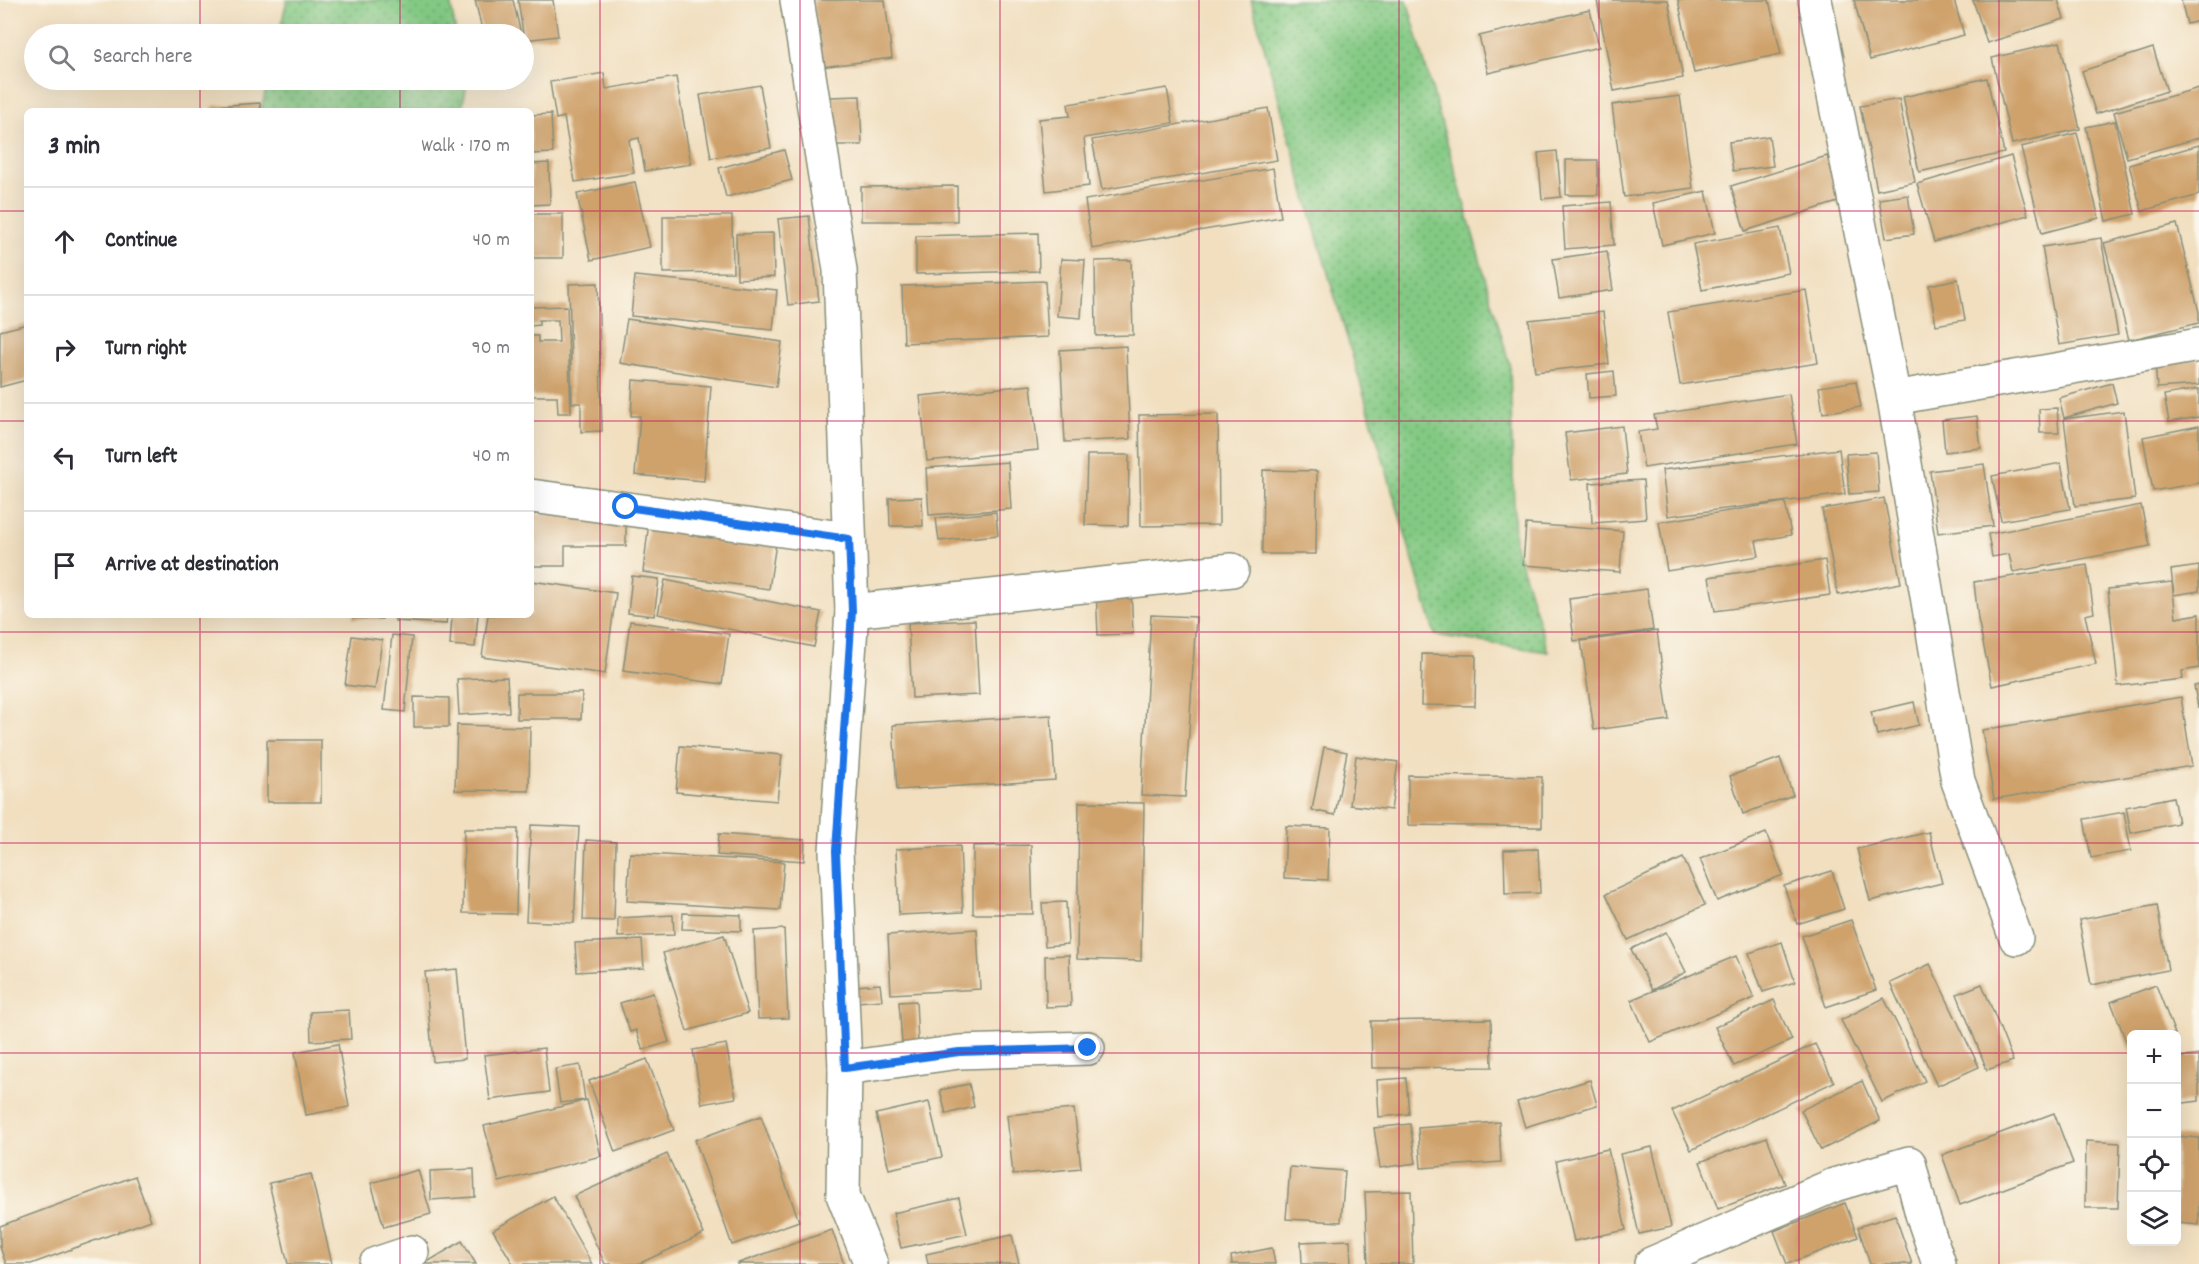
<!DOCTYPE html>
<meta charset="utf-8">
<style>
body{margin:0;font-family:Dekko,sans-serif;background:#f7f7f7;color:#2b2b33}
.controls{position:absolute;right:18px;bottom:18px;display:grid;overflow:hidden;border-radius:9px;box-shadow:0 6px 24px #0002}
.controls button{width:54px;height:54px;display:grid;place-items:center;padding:0;border:0;border-bottom:2px solid #e1e1e2;background:#fff;color:#2b2b33;font:30px sans-serif}
.stop{position:absolute;width:18px;height:18px;margin:-14px;border:4px solid #1a73e8;border-radius:50%;background:#fff}
.stop.end{background:#1a73e8;border-color:#fff;box-shadow:0 2px 6px #0008}
.list{margin:0;padding:0;list-style:none}
h2{display:flex;justify-content:space-between;align-items:center;height:78px;margin:0;padding:0 24px;font-size:26px}
h2 small{font-size:20px;font-weight:400;color:#7c7c81}
.list li{display:grid;grid-template-columns:39px 1fr auto;gap:18px;align-items:center;box-sizing:border-box;height:108px;padding:0 24px;border-top:2px solid #e1e1e2}
.list b{display:block;font-size:22px;white-space:nowrap}
.list em{font-size:20px;font-style:normal;color:#7c7c81}
.icon{flex:none;width:33px;height:33px;fill:none;stroke:currentColor;stroke-width:2;stroke-linecap:round;stroke-linejoin:round}
.map{position:relative;flex:none;width:2199px;height:1264px;overflow:hidden}
.search{position:absolute;background:#fff;box-shadow:0 6px 24px #0002;left:24px;top:24px;width:510px;height:66px;display:flex;align-items:center;gap:15px;box-sizing:border-box;padding:0 21px;border-radius:33px;color:#7c7c81;font-size:22px}
.panel{position:absolute;background:#fff;box-shadow:0 6px 24px #0002;left:24px;top:108px;width:510px;height:510px;border-radius:9px}
.map>svg:first-child{display:block}
.grass{fill:url(#grass-dots);stroke:#51835c;stroke-width:1.5}
.building{fill:#cfa26c;fill-rule:evenodd}
.lines{fill:none;stroke-linecap:round;stroke-linejoin:round}
.minor-casing{stroke:#888e7a;stroke-width:36}
.minor{stroke:#fff;stroke-width:33}
.route{stroke:#1a73e8;stroke-width:8}
.grid{fill:none;stroke:#c2185b;stroke-width:1.5;stroke-opacity:0.55}
</style>
<div class="map">
<svg width="2199" height="1264" viewBox="0 0 2199 1264">
<defs>
<pattern id="grass-dots" width="8" height="8" patternUnits="userSpaceOnUse" patternTransform="scale(1.5)"><rect width="8" height="8" fill="#83c983"/><path d="M2 2h.1M6 6h.1" fill="none" stroke="#6ba46c" stroke-width="1.8" stroke-linecap="round"/></pattern>
</defs>
<rect width="100%" height="100%" fill="#fbf7ec"/>
<filter id="ink" filterUnits="userSpaceOnUse"><feTurbulence type="fractalNoise" baseFrequency=".0167" numOctaves="2"/><feDisplacementMap in="SourceGraphic" scale="12" xChannelSelector="R" yChannelSelector="G"/><feConvolveMatrix kernelMatrix="1 2 1 2 8 2 1 2 1" color-interpolation-filters="sRGB"/></filter>
<filter id="wash" filterUnits="userSpaceOnUse"><feTurbulence type="fractalNoise" baseFrequency=".008" numOctaves="4" result="noise"/><feDisplacementMap in="SourceGraphic" scale="24" xChannelSelector="R" yChannelSelector="G"/><feGaussianBlur stdDeviation="1.35" result="paint"/><feColorMatrix in="noise" values="0 0 0 0 0 0 0 0 0 0 0 0 0 0 0 0 0 1.4 0 .05"/><feComposite in="paint" operator="in"/></filter>
<g filter="url(#wash)">
<rect width="100%" height="100%" fill="#f1dfc0"/>
<g class="grass">
<path d="M287,0h163l6,34h-177z"/>
<path d="M1251,0h156l103,366 5,179 33,107 -113,-17 -119,-402z"/>
<path d="M268,80h196l2,10 -5,21h-200z"/>
</g>
<g id="blocks">
<g class="building">
<path d="M475,0h38l8,34h-38z"/>
<path d="M518,0h35l5,36 -34,4z"/>
<path d="M813,0h72l7,58 -71,9z"/>
<path d="M1597,0h71l15,78 -69,13z"/>
<path d="M1678,0h91l12,54 -87,19z"/>
<path d="M1854,0h100l10,35 -94,25z"/>
<path d="M1973,0h85l6,19 -77,24z"/>
<path d="M2181,0h18v21l-12,3z"/>
<path d="M1590,10l9,37 -111,26 -9,-37z"/>
<path d="M2060,42l20,87 -68,15 -20,-86z"/>
<path d="M2153,48l14,43 -71,23 -14,-43z"/>
<path d="M604,73l2,16 70,-12 15,87 -46,7 -6,-33 -10,2 5,33 -59,9 -11,-65 -8,2 -6,-37z"/>
<path d="M1987,78l17,75 -85,19 -16,-75z"/>
<path d="M760,85l11,63 -60,10 -11,-63z"/>
<path d="M1167,88l6,35 -89,15 5,48 -43,5 -7,-72 31,-3 -2,-12z"/>
<path d="M2199,88v50l-72,20 -13,-46z"/>
<path d="M860,96l2,49h-30l-1,-48z"/>
<path d="M1680,96l13,92 -69,9 -12,-92z"/>
<path d="M1899,99l16,83 -38,8 -17,-84z"/>
<path d="M260,103l1,8h-48v-5z"/>
<path d="M1268,108l9,52 -175,30 -10,-50z"/>
<path d="M551,114l2,39 -22,1v-39z"/>
<path d="M2115,121l20,93 -29,7 -20,-94z"/>
<path d="M2077,133l22,85 -57,15 -21,-86z"/>
<path d="M1769,136l4,30 -40,5 -4,-29z"/>
<path d="M2199,145v50l-57,16 -13,-46z"/>
<path d="M784,150l8,30 -66,17 -7,-29z"/>
<path d="M1557,151l4,46 -19,2 -4,-46z"/>
<path d="M1827,156l14,45 -96,30 -14,-45z"/>
<path d="M2011,156l17,59 -94,27 -17,-58z"/>
<rect x="1566" y="160" width="32" height="35"/>
<path d="M549,163l1,41 -19,1v-41z"/>
<path d="M1273,168l8,49 -189,32 -7,-49z"/>
<path d="M635,182l15,65 -59,13 -14,-66z"/>
<path d="M957,186v35h-96v-34z"/>
<path d="M1706,191l9,42 -53,12 -9,-42z"/>
<path d="M1908,195l6,39 -28,4 -7,-39z"/>
<path d="M1611,202l3,43 -49,4 -3,-43z"/>
<rect x="531" y="214" width="32" height="44"/>
<path d="M663,216h69l1,56 -70,1z"/>
<path d="M809,216l10,85 -31,4 -10,-86z"/>
<path d="M2177,224l22,88v11l-70,17 -25,-97z"/>
<path d="M1780,228l9,45 -87,17 -9,-46z"/>
<path d="M773,233l1,44 -37,2 -1,-45z"/>
<path d="M1038,233l1,38 -123,3v-38z"/>
<path d="M2101,238l17,97 -59,10 -17,-98z"/>
<path d="M1607,251l6,39 -54,8 -6,-39z"/>
<path d="M1061,259l24,1 -4,58 -24,-2z"/>
<path d="M1131,260l2,75 -37,1 -1,-75z"/>
<path d="M635,276l142,14 -4,40 -142,-14z"/>
<path d="M1958,279l7,41 -29,5 -7,-40z"/>
<path d="M1045,281l3,56 -144,6 -2,-57z"/>
<path d="M598,283l4,148 -21,1v-29h-9l-3,-119z"/>
<path d="M1806,290l12,73 -138,22 -12,-73z"/>
<path d="M567,306l4,107h-13l-1,-17h-25l-1,-23v-37h7v6h21l-1,-22h-19v5l-8,1v-19z"/>
<path d="M1603,312l6,52 -74,8 -6,-52z"/>
<path d="M627,319l155,23 -6,45 -156,-24z"/>
<path d="M27,324v56l-27,7v-56z"/>
<path d="M1126,346l4,93 -65,3 -5,-92z"/>
<path d="M2199,359v26l-42,3 -2,-25z"/>
<path d="M1614,371l2,25 -27,2 -2,-24z"/>
<path d="M633,380l78,6 -7,95 -69,-6 5,-59h-9z"/>
<path d="M1856,381l5,26 -38,6 -4,-26z"/>
<path d="M2112,383l5,20 -53,15 -5,-20z"/>
<path d="M1031,385l7,65 -111,11 -7,-65z"/>
<path d="M2199,389v28l-30,5 -5,-27z"/>
<path d="M1789,394l8,50 -153,24 -6,-36 19,-3 -3,-14z"/>
<path d="M2057,408l2,25h-19l-1,-24z"/>
<path d="M2124,411l11,88 -60,7 -11,-87z"/>
<path d="M1218,414l1,111 -78,1 -2,-111z"/>
<path d="M1977,416l4,32 -36,4 -3,-32z"/>
<path d="M1622,426l5,48 -56,6 -6,-47z"/>
<path d="M2199,426v57l-46,8 -10,-54z"/>
<path d="M1839,449l6,45 -177,22 -6,-46z"/>
<path d="M1876,452l3,40 -30,2 -3,-40z"/>
<path d="M1087,455h42l-1,71 -43,-1z"/>
<path d="M1008,462l3,47 -82,6 -3,-47z"/>
<path d="M2061,463l9,46 -69,12 -9,-45z"/>
<path d="M1984,464l9,62 -55,7 -8,-62z"/>
<path d="M1263,470l54,1 -1,83h-54z"/>
<path d="M1643,480l3,39 -54,4 -2,-40z"/>
<path d="M922,497l1,29h-33l-1,-28z"/>
<path d="M1884,498l17,85 -63,12 -16,-86z"/>
<path d="M1785,502l6,33 -35,6 3,15 -92,15 -8,-49z"/>
<path d="M2141,505l9,41 -137,26 -4,-18 -17,3 -4,-23z"/>
<path d="M996,512l2,23 -59,6 -3,-23z"/>
<path d="M650,513l128,17 -9,59 -126,-17zM700,526h13l-1,12 -13,-1z"/>
<path d="M531,514h95v32h-61v20h-34z"/>
<path d="M1526,524l97,7 -3,41 -97,-7z"/>
<path d="M1825,560l5,35 -115,16 -6,-34z"/>
<path d="M2087,565l7,48 -9,2 11,49 -104,22 -14,-67 -4,-37z"/>
<path d="M2199,566v25l-25,4 -3,-25z"/>
<path d="M632,576l27,3 -5,37 -26,-3z"/>
<path d="M665,580l156,32 -7,35 -156,-33z"/>
<path d="M531,581l85,12 -11,81 -123,-17 6,-42h43z"/>
<path d="M2172,582l4,36 23,-4v54l-17,3 1,8 -65,7 -10,-97z"/>
<path d="M1131,587l2,47 -35,1 -2,-46z"/>
<path d="M1647,589l6,41 -79,11 -5,-42z"/>
<path d="M353,615h30l-1,4 -29,-1z"/>
<path d="M395,615h52l-1,9 -51,-3z"/>
<path d="M452,615h26l-3,32 -25,-2z"/>
<path d="M1151,615l45,2 -11,180 -44,-2z"/>
<path d="M975,620l4,75 -67,3 -4,-75z"/>
<path d="M630,621l99,13 -7,50 -99,-13z"/>
<path d="M1657,631l12,89 -75,10 -13,-89z"/>
<path d="M392,635l20,2 -7,75 -21,-2z"/>
<path d="M352,636l30,4 -7,49 -30,-4z"/>
<path d="M1422,654l54,1 -1,51 -54,-1z"/>
<path d="M507,677l2,35 -50,3 -2,-36z"/>
<path d="M2199,685v22h-1l-4,-21z"/>
<path d="M517,693h65l-1,26h-64z"/>
<path d="M414,697l35,1v29h-35z"/>
<path d="M2181,697l11,69 -198,33 -12,-69z"/>
<path d="M1914,702l5,23 -42,10 -6,-23z"/>
<path d="M1051,715l4,65 -158,10 -4,-65z"/>
<path d="M457,725l73,2 -1,64 -74,-1z"/>
<rect x="267" y="740" width="54" height="62"/>
<path d="M680,746l102,9 -5,46 -101,-9z"/>
<path d="M1324,747l23,5 -12,63 -23,-5z"/>
<path d="M1356,756l42,6 -7,48 -41,-5z"/>
<path d="M1780,758l13,37 -50,19 -13,-38z"/>
<path d="M1408,775l134,2v50l-134,-2z"/>
<path d="M2173,797l5,26 -47,10 -5,-26z"/>
<path d="M1079,802l65,1 -3,158 -64,-2z"/>
<path d="M2124,812l7,39 -40,7 -7,-39z"/>
<path d="M531,825l48,2 -5,96 -48,-2z"/>
<path d="M1286,826l44,2 -2,52 -44,-2z"/>
<path d="M464,829h54l-2,85 -53,-1z"/>
<path d="M1929,832l13,51 -72,18 -13,-52z"/>
<path d="M1766,833l17,42 -66,26 -17,-42z"/>
<path d="M719,834l86,6 -1,21 -87,-6z"/>
<path d="M586,840l30,2 -2,79 -31,-1z"/>
<path d="M1031,845l2,69h-60v-68z"/>
<path d="M960,846l3,66 -64,3 -3,-66z"/>
<path d="M1538,849l2,44 -35,1 -1,-44z"/>
<path d="M630,853l154,9 -4,48 -153,-9z"/>
<path d="M1683,858l22,47 -77,35 -22,-46z"/>
<path d="M1832,871l12,38 -47,15 -13,-38z"/>
<path d="M1066,902l2,42 -23,2 -3,-43z"/>
<path d="M2157,905l11,65 -77,15 -12,-65z"/>
<path d="M683,913l58,2v16l-59,-2z"/>
<path d="M673,915l1,20 -56,2v-19z"/>
<path d="M1851,920l25,70 -50,17 -24,-71z"/>
<path d="M784,929l4,89 -30,1 -4,-88z"/>
<path d="M977,929l3,60 -89,5 -3,-59z"/>
<path d="M1666,932l20,40 -34,18 -21,-41z"/>
<path d="M724,935l24,78 -61,18 -24,-78z"/>
<path d="M642,940l2,28 -67,4 -2,-29z"/>
<path d="M1782,942l13,40 -32,10 -14,-39z"/>
<path d="M1069,955l2,51 -25,1 -1,-51z"/>
<path d="M1736,956l18,42 -104,44 -19,-42z"/>
<path d="M1930,964l49,103 -42,19 -47,-103z"/>
<path d="M457,969l8,90 -32,3 -8,-90z"/>
<path d="M880,984l2,16 -24,2 -2,-16z"/>
<path d="M1982,984l31,77 -26,9 -30,-76z"/>
<path d="M2156,985l19,49h-43l-1,20 -20,-52z"/>
<path d="M653,993l16,49 -26,8 -7,-20 -6,2 -10,-29z"/>
<path d="M1884,998l41,83 -43,21 -41,-82z"/>
<path d="M1774,1000l18,40 -58,26 -19,-39z"/>
<path d="M916,1001l2,42 -16,1 -3,-42z"/>
<path d="M349,1010l2,29 -40,2 -1,-29z"/>
<path d="M1491,1019l1,48 -120,1 -1,-47z"/>
<path d="M338,1044l11,63 -43,8 -11,-63z"/>
<path d="M726,1044l10,54 -34,6 -9,-54z"/>
<path d="M1815,1044l19,38 -143,68 -19,-39z"/>
<path d="M544,1048l5,44 -59,8 -6,-45z"/>
<path d="M2199,1055v46l-23,3v-46z"/>
<path d="M647,1059l27,71 -59,22 -26,-71z"/>
<path d="M580,1065l5,35 -25,3 -5,-34z"/>
<path d="M1406,1078l3,36 -30,3 -2,-37z"/>
<path d="M1590,1080l7,25 -72,22 -8,-25z"/>
<path d="M1862,1081l18,40 -59,29 -20,-40z"/>
<path d="M969,1084l5,23 -28,7 -6,-24z"/>
<path d="M587,1100l14,56 -102,26 -15,-56z"/>
<path d="M929,1102l13,55 -53,12 -13,-55z"/>
<path d="M1074,1109l7,59 -68,7 -6,-60z"/>
<path d="M2054,1113l19,50 -113,42 -18,-50z"/>
<path d="M761,1116l38,105 -67,24 -37,-105z"/>
<path d="M1499,1122l2,40 -80,6 -3,-40z"/>
<path d="M1410,1124l6,39 -36,5 -6,-40z"/>
<path d="M2176,1136l23,2v87l-23,-2z"/>
<path d="M1767,1137l18,47 -67,25 -18,-47z"/>
<path d="M2086,1141l34,2 -2,65h-33z"/>
<path d="M1652,1147l19,80 -32,7 -19,-80z"/>
<path d="M1608,1149l18,81 -52,11 -18,-80z"/>
<path d="M667,1154l37,80 -66,30h-33l-31,-68z"/>
<path d="M1290,1167l55,4 -4,51 -55,-3z"/>
<path d="M474,1169l1,28 -44,3 -1,-29z"/>
<path d="M418,1170l13,44 -47,13 -13,-44z"/>
<path d="M311,1174l21,90h-44l-19,-81z"/>
<path d="M135,1176l16,44 -120,44h-25l-6,-17v-21z"/>
<path d="M1411,1191l2,73h-45l-3,-72z"/>
<path d="M553,1196l39,68h-79l-20,-34z"/>
<path d="M959,1198l8,36 -66,14 -8,-35z"/>
<path d="M1845,1203l13,34 -71,27 -13,-33z"/>
<path d="M1895,1215l17,49h-42l-12,-37z"/>
<path d="M832,1230l12,34h-108z"/>
<path d="M1012,1235l7,29h-91l-2,-10z"/>
<path d="M1350,1240l1,24h-49l-1,-22z"/>
<path d="M462,1241l14,23h-52z"/>
<path d="M1272,1248l3,16h-43l-1,-8z"/>
</g>
</g>
</g>
<g filter="url(#ink)">
<use href="#blocks" fill-opacity="0" stroke="#888e7a" stroke-width="1.5"/>
<g class="lines">
<defs>
<g id="minor">
<path d="M797,0l43,270 12,341 -16,240 9,217 -2,127 28,69"/>
<path d="M1815,0l79,398 64,383 58,157"/>
<path d="M1894,398l305,-53"/>
<path d="M531,496l318,43"/>
<path d="M852,611l380,-41"/>
<path d="M845,1068l114,-16 129,-4"/>
<path d="M376,1264l36,-12"/>
<path d="M1651,1264l183,-79 75,-22 13,51 17,50"/>
</g>
</defs>
<use href="#minor" class="minor-casing"/>
<use href="#minor" class="minor"/>
</g>
</g>
<g class="lines" filter="url(#ink)">
<path class="route" d="M626,507l223,32 3,72 -16,240 9,217 114,-16 129,-4"/>
</g>
<path class="grid" d="M200,0v34M400,0v34M600,0v1264M800,0v1264M1000,0v1264M1199,0v1264M1399,0v1264M1599,0v1264M1799,0v1264M1999,0v1264M200,80v31M400,80v31M0,211h27M531,211h1668M0,421h27M531,421h1668M200,615v649M400,615v649M0,632h2199M0,843h2199M0,1053h2132M2176,1053h23"/>
</svg>
<div class="controls">
<button>+</button>
<button>−</button>
<button><svg class="icon" aria-label="locate" viewBox="0 0 24 24"><circle cx="12" cy="12" r="6"/><path d="M12 2v4M12 18v4M2 12h4M18 12h4"/></svg></button>
<button><svg class="icon" aria-label="layers" viewBox="0 0 24 24"><path d="M12 4l9 5-9 5-9-5zM3 14l9 5 9-5"/></svg></button>
</div>
<div class="stop" style="left:626px;top:507px"></div>
<div class="stop end" style="left:1088px;top:1048px"></div>
<div class="search"><svg class="icon" aria-label="search" viewBox="0 0 24 24"><circle cx="10" cy="10" r="6"/><path d="M15 15l6 6"/></svg>Search here</div>
<section class="panel">
<h2>3 min<small>Walk · 170 m</small></h2>
<ul class="list">
<li><svg class="icon" aria-label="ahead" viewBox="0 0 24 24"><path d="M12 20V5M6 11l6-6 6 6"/></svg><div><b>Continue</b></div><em>40 m</em></li>
<li><svg class="icon" aria-label="right" viewBox="0 0 24 24"><path d="M7 20v-9h11M14 6l5 5-5 5"/></svg><div><b>Turn right</b></div><em>90 m</em></li>
<li><svg class="icon" aria-label="left" viewBox="0 0 24 24"><path d="M17 20v-9H6M10 6l-5 5 5 5"/></svg><div><b>Turn left</b></div><em>40 m</em></li>
<li><svg class="icon" aria-label="arrive" viewBox="0 0 24 24"><path d="M6 21V4h12l-3 4 3 4H6"/></svg><div><b>Arrive at destination</b></div></li>
</ul>
</section>
</div>
